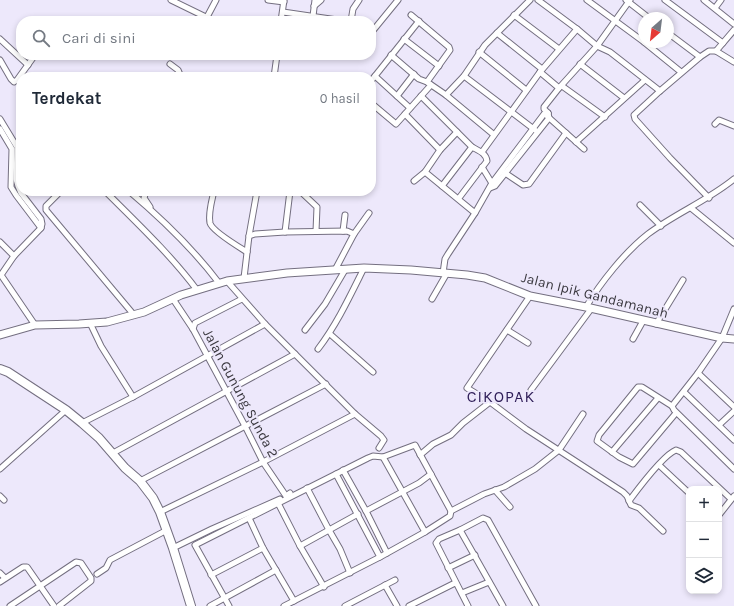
<!DOCTYPE html>
<html lang="id">
<meta charset="utf-8">
<style>
body{margin:0;font-family:Karla,sans-serif;background:#f2f2f3;color:#1f2937}
.controls{position:absolute;right:12px;bottom:12px;display:grid;overflow:hidden;border-radius:8px;box-shadow:0 2px 6px #0003}
.controls button{width:36px;height:36px;display:grid;place-items:center;padding:0;border:0;border-bottom:1px solid #e0e1e3;background:#fff;color:#1f2937;font:20px sans-serif}
.compass{position:absolute;left:638px;top:12px;width:36px;height:36px;border-radius:50%;background:#fff;box-shadow:0 2px 6px #0003;rotate:208deg}
.list{margin:0;padding:0;list-style:none}
h2{display:flex;justify-content:space-between;align-items:center;height:52px;margin:0;padding:0 16px;font-size:17px}
h2 small{font-size:13px;font-weight:400;color:#747a83}
.icon{flex:none;width:22px;height:22px;fill:none;stroke:currentColor;stroke-width:2;stroke-linecap:round;stroke-linejoin:round}
.map{position:relative;flex:none;width:734px;height:606px;overflow:hidden}
.search{position:absolute;background:#fff;box-shadow:0 2px 6px #0003;left:16px;top:16px;width:360px;height:44px;display:flex;align-items:center;gap:10px;box-sizing:border-box;padding:0 14px;border-radius:16px;color:#747a83;font-size:15px}
.panel{position:absolute;background:#fff;box-shadow:0 2px 6px #0003;left:16px;top:72px;width:360px;height:124px;border-radius:16px}
.map>svg:first-child{display:block}
.lines{fill:none;stroke-linecap:round;stroke-linejoin:round}
.street-casing{stroke:#746f80;stroke-width:7}
.secondary-casing{stroke:#746f80;stroke-width:9}
.primary-casing{stroke:#746f80;stroke-width:10}
.street{stroke:#fff;stroke-width:5}
.secondary{stroke:#fff;stroke-width:7}
.primary{stroke:#fff;stroke-width:8}
.labels{text-anchor:middle;stroke-width:4;stroke-linejoin:round;paint-order:stroke}
.street-label{font-size:14px;fill:#3a383f;stroke:#ede8fb}
.quarter-label{font-size:16px;letter-spacing:1px;fill:#2e1d57;stroke:#ede8fb}
</style>
<div class="map">
<svg width="734" height="606" viewBox="0 0 734 606">
<rect width="100%" height="100%" fill="#ede8fb"/>
<g class="lines">
<defs>
<g id="street">
<path d="M171,0l43,21"/>
<path d="M268,0l16,2"/>
<path d="M538,0l39,29 20,17 13,6 9,7 41,32"/>
<path d="M587,0l57,42"/>
<path d="M626,0l23,18"/>
<path d="M665,0l58,43"/>
<path d="M704,0l30,24"/>
<path d="M314,6l7,-6"/>
<path d="M715,8l6,-8"/>
<path d="M283,12l61,9"/>
<path d="M411,15l38,32 1,3 -23,32"/>
<path d="M514,15l45,34"/>
<path d="M313,16l2,-16"/>
<path d="M207,17l9,-17"/>
<path d="M281,21l3,-21"/>
<path d="M351,21l2,-12 6,-9"/>
<path d="M371,33l27,-33"/>
<path d="M497,33l45,36"/>
<path d="M668,33l32,24"/>
<path d="M0,39l28,26"/>
<path d="M404,39l35,27"/>
<path d="M644,42l37,30"/>
<path d="M716,51l18,11"/>
<path d="M479,52l47,38"/>
<path d="M391,55l28,24 8,3 19,13 47,39"/>
<path d="M0,60l11,19 3,3 3,-2 18,-25"/>
<path d="M170,64l8,6 3,7"/>
<path d="M580,64l44,34"/>
<path d="M540,72l19,16"/>
<path d="M375,76l35,32"/>
<path d="M464,76l71,54"/>
<path d="M274,77l3,-22"/>
<path d="M371,81l48,-60"/>
<path d="M562,86l43,31"/>
<path d="M446,95l18,-19 21,-31 45,-45"/>
<path d="M397,96l17,-22"/>
<path d="M421,96l51,51c7,4 14,6 15,14l-28,37"/>
<path d="M371,103l25,21 35,-39"/>
<path d="M548,113l-4,-4v-2l15,-19 38,-42 33,-46"/>
<path d="M405,114l35,36"/>
<path d="M547,116l37,33"/>
<path d="M0,119l17,28 -1,32 2,7 3,7 20,26 1,5 -1,4 -27,28 -13,19 34,50"/>
<path d="M715,124l4,-4 15,6"/>
<path d="M0,129l12,20 -1,38 5,8 25,33"/>
<path d="M576,142l69,-62"/>
<path d="M482,152l58,-80 37,-43"/>
<path d="M482,167l11,18"/>
<path d="M425,172l50,41"/>
<path d="M505,173l18,12 6,-1 37,-51"/>
<path d="M414,181l11,-9 15,-22 17,-18"/>
<path d="M442,186l30,-39"/>
<path d="M490,188l5,-2 54,-68 -1,-5"/>
<path d="M61,191l-15,15v4l88,105"/>
<path d="M105,191c32,32 65,63 92,99"/>
<path d="M129,191c32,27 65,59 90,92"/>
<path d="M146,191l-2,7 6,9"/>
<path d="M214,191c-2,9 -6,22 -4,32 2,8 29,24 37,29"/>
<path d="M300,191l17,16 -1,24"/>
<path d="M709,198l-39,-40 -35,-39 -1,-4 26,-24 40,-34 9,-6h7l18,-21"/>
<path d="M640,205l21,21"/>
<path d="M691,208l43,35"/>
<path d="M343,231l2,-16"/>
<path d="M285,232l5,-41"/>
<path d="M354,234l15,-21"/>
<path d="M249,236l6,-2 30,-2 62,-1 7,3 -19,36"/>
<path d="M0,242l14,14"/>
<path d="M443,273l2,-14 3,-5 27,-41 17,-30 52,-69 4,-1"/>
<path d="M244,278l5,-42 8,-45"/>
<path d="M227,281l38,43 90,90 26,22 3,4 -5,8"/>
<path d="M530,296l-63,92 23,14 36,27 97,63 4,4 4,9 8,3 24,23"/>
<path d="M173,299l20,30 52,97 18,36 23,34 4,-3"/>
<path d="M432,299l15,-26"/>
<path d="M586,307c15,-25 39,-55 62,-73 28,-21 59,-33 86,-55"/>
<path d="M734,309l-12,29 -24,35 -26,33 2,4 60,59"/>
<path d="M90,323l11,23 32,51"/>
<path d="M656,324l27,-44"/>
<path d="M193,329l2,-6 47,-24"/>
<path d="M305,330l20,-26 20,-34"/>
<path d="M507,330l21,13"/>
<path d="M330,334l43,38"/>
<path d="M633,339l10,-18"/>
<path d="M318,349c19,-25 32,-53 46,-81"/>
<path d="M698,373l36,34"/>
<path d="M531,390l60,-81"/>
<path d="M684,392l50,48"/>
<path d="M672,406l-30,-19h-4l-39,48 -2,6 22,16 14,7 43,-51"/>
<path d="M82,423l51,-26 132,-73"/>
<path d="M719,425l15,-14"/>
<path d="M612,452l46,-54"/>
<path d="M113,453l182,-99"/>
<path d="M420,455l13,-11 18,-9 12,-12 27,-21"/>
<path d="M383,457l42,75"/>
<path d="M659,465l30,28"/>
<path d="M0,469l66,-59"/>
<path d="M343,470l23,41 21,42"/>
<path d="M336,474l44,83"/>
<path d="M140,481l186,-97"/>
<path d="M307,488l22,42 29,-16"/>
<path d="M495,490l15,17"/>
<path d="M0,496l4,4"/>
<path d="M629,501c9,-12 34,-46 47,-51l5,2 50,47"/>
<path d="M278,503l22,43 24,41"/>
<path d="M366,511l53,-28 12,-9"/>
<path d="M451,511l33,-17 20,-7 31,-18 24,-19 24,-36"/>
<path d="M160,512l103,-50 92,-48"/>
<path d="M719,515l15,-19"/>
<path d="M249,518l14,30 31,53"/>
<path d="M460,530l23,-12 5,2 48,86"/>
<path d="M300,546l29,-16 11,19 10,24"/>
<path d="M173,548l39,-19 68,-30"/>
<path d="M448,568l27,-13"/>
<path d="M0,573l5,5"/>
<path d="M97,574l9,-6 4,-8 57,-30"/>
<path d="M211,575l52,-27"/>
<path d="M0,582l23,-15h4l27,39"/>
<path d="M385,585l12,21"/>
<path d="M462,593l27,-11"/>
<path d="M10,606l66,-44 5,1 10,15v3l-32,25"/>
<path d="M210,606l66,-36"/>
<path d="M229,606l-34,-61 173,-87 5,-2 10,1 32,-12 36,66 -1,5 -25,16 -45,25 -96,49"/>
<path d="M345,606l50,-26"/>
<path d="M409,606l46,-23"/>
<path d="M468,606l-32,-63 3,-4 21,-9 43,76"/>
</g>
<path id="secondary" d="M0,335l35,-10 44,-1 28,-2 37,-10 37,-17 46,-14 60,-8 77,-5 47,2 56,5 18,3 45,18 56,11 136,31 12,1"/>
<path id="primary" d="M0,369l8,3 58,38 16,13 17,15 26,30 15,13 13,17 7,14 13,36 18,58"/>
</defs>
<use href="#street" class="street-casing"/>
<use href="#secondary" class="secondary-casing"/>
<use href="#primary" class="primary-casing"/>
<use href="#street" class="street"/>
<use href="#secondary" class="secondary"/>
<use href="#primary" class="primary"/>
</g>
<g class="labels">
<g class="street-label">
<text transform="translate(595 295) rotate(14)" y="5">Jalan Ipik Gandamanah</text>
<text transform="translate(241 393) rotate(62)" y="5">Jalan Gunung Sunda 2</text>
</g>
<g class="quarter-label">
<text x="501" y="402">CIKOPAK</text>
</g>
</g>
</svg>
<div class="controls">
<button>+</button>
<button>−</button>
<button><svg class="icon" aria-label="layers" viewBox="0 0 24 24"><path d="M12 4l9 5-9 5-9-5zM3 14l9 5 9-5"/></svg></button>
</div>
<svg class="compass" viewBox="-18 -18 36 36"><path d="M0-13l5 13h-10z" fill="#e53935"/><path d="M0 13l5-13h-10z" fill="#747a83"/></svg>
<div class="search"><svg class="icon" aria-label="search" viewBox="0 0 24 24"><circle cx="10" cy="10" r="6"/><path d="M15 15l6 6"/></svg>Cari di sini</div>
<section class="panel">
<h2>Terdekat<small>0 hasil</small></h2>
<ul class="list">
</ul>
</section>
</div>
